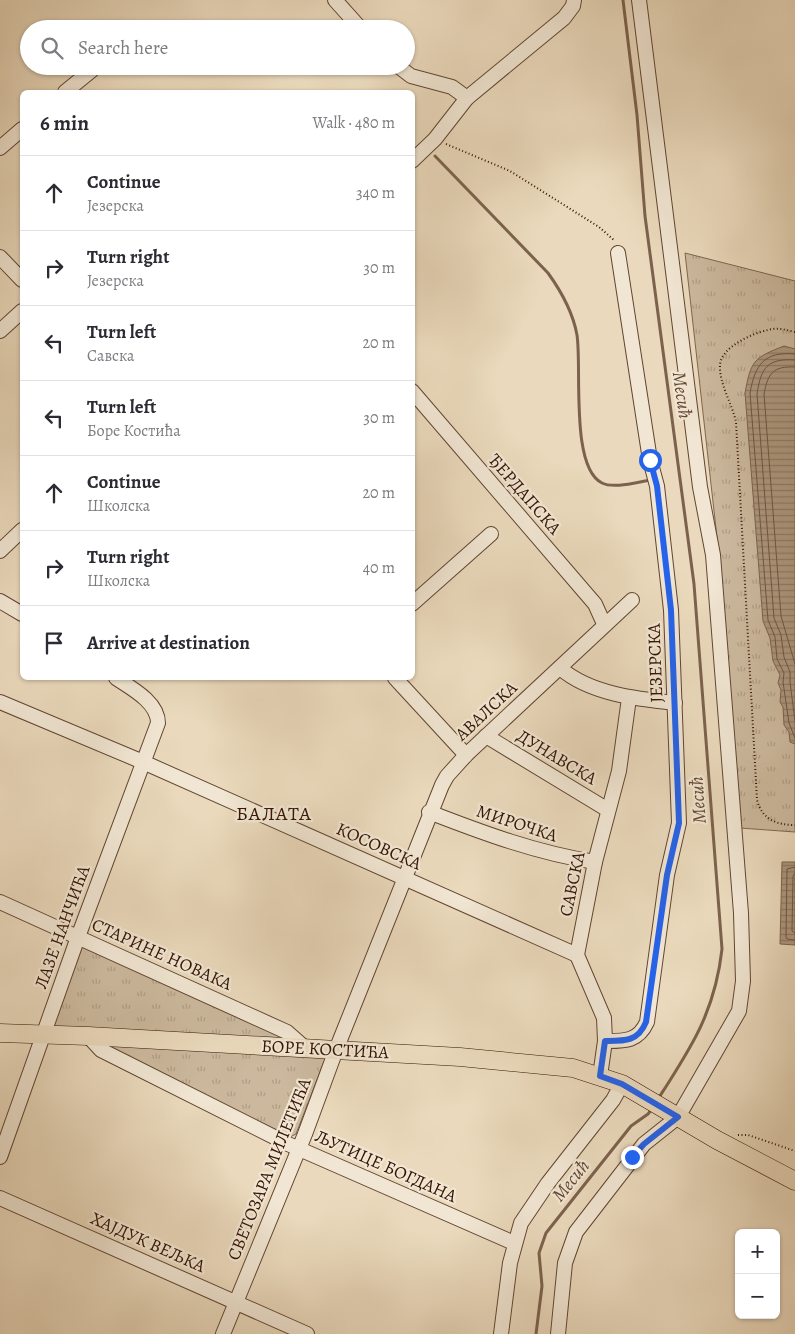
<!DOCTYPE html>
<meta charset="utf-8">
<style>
body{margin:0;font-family:Alegreya,serif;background:#f7f7f7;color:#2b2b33}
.controls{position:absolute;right:15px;bottom:15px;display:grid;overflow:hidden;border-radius:8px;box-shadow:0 1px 4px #0004}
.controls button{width:45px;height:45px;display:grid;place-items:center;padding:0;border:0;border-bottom:1px solid #e1e1e2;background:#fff;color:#2b2b33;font:25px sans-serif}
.stop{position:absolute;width:15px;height:15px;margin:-11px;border:4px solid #2563eb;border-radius:50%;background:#fff}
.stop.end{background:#2563eb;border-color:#fff;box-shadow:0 1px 5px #0008}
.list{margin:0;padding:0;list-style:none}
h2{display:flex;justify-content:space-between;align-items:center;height:65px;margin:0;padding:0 20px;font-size:21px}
h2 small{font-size:16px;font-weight:400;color:#7c7c81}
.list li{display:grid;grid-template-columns:32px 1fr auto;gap:15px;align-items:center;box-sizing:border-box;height:75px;padding:0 20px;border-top:1px solid #e1e1e2}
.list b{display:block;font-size:19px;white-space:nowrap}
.list p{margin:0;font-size:16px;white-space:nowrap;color:#7c7c81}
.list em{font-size:16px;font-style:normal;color:#7c7c81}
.icon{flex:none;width:28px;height:28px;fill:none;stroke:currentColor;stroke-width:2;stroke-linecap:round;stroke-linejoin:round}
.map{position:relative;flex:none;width:795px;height:1334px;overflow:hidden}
.search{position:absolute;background:#fff;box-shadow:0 1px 4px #0004;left:20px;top:20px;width:395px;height:55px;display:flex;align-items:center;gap:12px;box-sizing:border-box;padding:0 18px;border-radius:28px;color:#7c7c81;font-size:19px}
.panel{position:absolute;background:#fff;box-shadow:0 1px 4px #0004;left:20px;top:90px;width:395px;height:590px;border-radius:8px}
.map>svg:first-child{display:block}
.park{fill:url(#park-tufts);stroke:#806650}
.water{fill:url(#water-rules);stroke:#7c624d}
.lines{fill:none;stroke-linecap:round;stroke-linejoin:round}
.shore{stroke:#705540;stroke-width:1}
.stream{stroke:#7c624d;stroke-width:3}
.minor-casing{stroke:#624532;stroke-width:16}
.major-casing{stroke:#351404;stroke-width:19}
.path{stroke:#351404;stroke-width:2;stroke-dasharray:1 2.5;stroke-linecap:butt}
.minor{stroke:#f1e6d3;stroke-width:14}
.major{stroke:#ead9bc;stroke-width:18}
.route{stroke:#2563eb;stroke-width:6}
.labels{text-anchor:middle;stroke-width:4.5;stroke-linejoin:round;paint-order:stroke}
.street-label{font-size:18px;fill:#351404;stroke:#f1e6d3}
.water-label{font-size:19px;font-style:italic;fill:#654834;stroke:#f1e6d3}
.quarter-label{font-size:20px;letter-spacing:1px;fill:#351404;stroke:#f1e6d3}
</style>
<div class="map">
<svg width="795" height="1334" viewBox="0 0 795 1334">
<defs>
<pattern id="park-tufts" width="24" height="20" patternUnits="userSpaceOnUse" patternTransform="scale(1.25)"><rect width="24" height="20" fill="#cbb89d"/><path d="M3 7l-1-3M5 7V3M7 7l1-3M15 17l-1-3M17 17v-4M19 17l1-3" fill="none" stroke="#af9d86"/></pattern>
<pattern id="water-rules" width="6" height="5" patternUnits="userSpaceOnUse" patternTransform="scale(1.25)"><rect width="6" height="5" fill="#ac967d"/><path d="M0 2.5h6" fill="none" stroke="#8d7964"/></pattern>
</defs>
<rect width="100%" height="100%" fill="#ead9bc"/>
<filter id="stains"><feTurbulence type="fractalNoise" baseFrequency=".004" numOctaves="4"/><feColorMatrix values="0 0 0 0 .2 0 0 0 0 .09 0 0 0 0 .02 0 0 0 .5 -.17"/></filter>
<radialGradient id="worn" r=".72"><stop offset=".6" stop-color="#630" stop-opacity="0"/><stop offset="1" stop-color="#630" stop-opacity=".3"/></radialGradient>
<g class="park">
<path d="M685,253l110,28v551l-55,-4 -19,-255z"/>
<path d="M84,946l201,88v6l-233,-13 28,-79z"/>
<path d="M109,1043l215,13 1,3 -29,75 -6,3 -182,-90z"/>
</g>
<g class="water">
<path d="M784,346l11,3v395l-5,-2 -1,-10 -5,-7 -1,-18 -3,-5 1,-12 -3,-7 2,-8 -7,-14 -3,-23 -7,-17 -18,-228c6,-32 8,-35 39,-47z"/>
<path d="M782,862h13v83l-15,-1z"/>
</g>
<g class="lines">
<g class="shore">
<path d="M795,354c-31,-3 -40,11 -45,39l18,227 7,17 2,22 7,14 -1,9 6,41 6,15"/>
<path d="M795,360c-28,-2 -34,8 -38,34l17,224 7,17 3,22 6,15v10l5,39"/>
<path d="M795,367c-22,-1 -27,6 -31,27l17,222 14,48"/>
<path d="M795,867l-8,2 -1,68 1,2 8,1"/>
<path d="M795,873l-2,3 -1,55 3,2"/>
</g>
<g class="stream">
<path d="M623,0l14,115 8,101 49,368 28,365c-7,63 -31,99 -64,150"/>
<path d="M435,156l113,117c13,18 25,40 29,62 5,33 -7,132 25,148 12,6 35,-1 49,-3"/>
<path d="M536,1334l6,-48 -3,-33 7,-20 85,-107 17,-12 4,-5"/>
</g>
<defs>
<g id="minor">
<path d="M335,0l26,29"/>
<path d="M398,66l13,10 41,11 15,11"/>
<path d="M65,92l27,-22"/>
<path d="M0,148l22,-19"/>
<path d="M412,161l23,-22 32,-41 97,-80 9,-12 1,-6"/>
<path d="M0,257l22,23"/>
<path d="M0,331l22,-20"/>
<path d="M412,391l183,213 9,20"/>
<path d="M0,551l22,-21"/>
<path d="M0,601l22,13"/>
<path d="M412,604l79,-70"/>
<path d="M560,668c30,26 77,31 115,35"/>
<path d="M395,678l71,77"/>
<path d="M0,702l143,60 434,193"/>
<path d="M486,736l122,74"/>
<path d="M429,812c54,21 108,41 166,50"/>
<path d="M0,902l287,130 17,15"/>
<path d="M88,1036l13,14 187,94 226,99"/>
<path d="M605,1041c19,0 33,1 42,-19l20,-147 12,-52 -8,-213 -14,-124 -7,-26 -32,-207"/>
<path d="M600,1076l5,-35 -1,-23 -27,-63 18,-93 24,-91 10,-73"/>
<path d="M0,1157l78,-220 80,-214c0,-21 -27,-35 -42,-45"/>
<path d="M0,1198l307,136"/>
<path d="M223,1334l82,-200 31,-84 106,-265 5,-9 19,-21 166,-155"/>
<path d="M501,1334l9,-71 11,-40 27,-40 65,-83 9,-16"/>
<path d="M558,1334l7,-71 11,-31 68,-88 34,-27 61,-106 4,-30 -2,-68 -28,-358 -13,-68 -61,-487"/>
</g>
<path id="major" d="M0,1033l88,3 372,21 113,11 49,16 95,56 78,41"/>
</defs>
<use href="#minor" class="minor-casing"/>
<use href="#major" class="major-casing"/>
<g class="path">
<path d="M446,144l64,27 89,56 16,14"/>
<path d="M795,332c-9,-2 -17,-5 -27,-2 -15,3 -47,17 -48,35 -1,19 12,38 16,57l21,378c5,19 19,25 38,25"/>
<path d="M738,1135h10l47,16"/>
</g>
<use href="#minor" class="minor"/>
<use href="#major" class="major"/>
</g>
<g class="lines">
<path class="route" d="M632,1157l12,-13 34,-27 -56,-33 -22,-8 5,-35c19,0 33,1 41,-19l21,-147 12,-52 -8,-213 -14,-124 -7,-26"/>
</g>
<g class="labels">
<g class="street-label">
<text transform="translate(525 494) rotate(49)" y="6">ЂЕРДАПСКА</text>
<text transform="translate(655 663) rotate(-92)" y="6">ЈЕЗЕРСКА</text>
<text transform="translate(486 711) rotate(-43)" y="6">АВАЛСКА</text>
<text transform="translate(557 757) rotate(31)" y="6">ДУНАВСКА</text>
<text transform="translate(517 823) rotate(18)" y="6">МИРОЧКА</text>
<text transform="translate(379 846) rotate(24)" y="6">КОСОВСКА</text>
<text transform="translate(572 884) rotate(-78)" y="6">САВСКА</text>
<text transform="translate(62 927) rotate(-70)" y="6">ЛАЗЕ НАНЧИЋА</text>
<text transform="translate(162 954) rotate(24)" y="6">СТАРИНЕ НОВАКА</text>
<text transform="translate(325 1049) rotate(3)" y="6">БОРЕ КОСТИЋА</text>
<text transform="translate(386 1166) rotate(24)" y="6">ЉУТИЦЕ БОГДАНА</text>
<text transform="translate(269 1169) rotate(-68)" y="6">СВЕТОЗАРА МИЛЕТИЋА</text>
<text transform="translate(148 1242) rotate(24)" y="6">ХАЈДУК ВЕЉКА</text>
</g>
<g class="water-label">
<text transform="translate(683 395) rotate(82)" y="7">Месић</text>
<text transform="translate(697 800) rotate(-94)" y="7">Месић</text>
<text transform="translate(570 1180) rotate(-51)" y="7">Месић</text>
</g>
<g class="quarter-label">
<text x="274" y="820">БАЛАТА</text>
</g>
</g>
<rect width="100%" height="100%" filter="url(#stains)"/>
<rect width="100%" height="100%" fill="url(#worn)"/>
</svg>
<div class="controls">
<button>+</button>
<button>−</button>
</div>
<div class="stop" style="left:650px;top:460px"></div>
<div class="stop end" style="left:632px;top:1157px"></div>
<div class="search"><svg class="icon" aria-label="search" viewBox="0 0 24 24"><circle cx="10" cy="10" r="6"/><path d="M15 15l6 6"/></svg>Search here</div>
<section class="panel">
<h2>6 min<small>Walk · 480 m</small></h2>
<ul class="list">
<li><svg class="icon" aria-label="ahead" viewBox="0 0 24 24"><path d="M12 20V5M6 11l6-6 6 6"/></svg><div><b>Continue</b><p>Језерска</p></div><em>340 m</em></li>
<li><svg class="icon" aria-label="right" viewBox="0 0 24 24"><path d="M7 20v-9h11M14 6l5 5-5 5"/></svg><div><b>Turn right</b><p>Језерска</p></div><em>30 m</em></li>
<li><svg class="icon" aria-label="left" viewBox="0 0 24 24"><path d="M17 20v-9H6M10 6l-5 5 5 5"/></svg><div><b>Turn left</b><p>Савска</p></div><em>20 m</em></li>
<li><svg class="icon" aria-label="left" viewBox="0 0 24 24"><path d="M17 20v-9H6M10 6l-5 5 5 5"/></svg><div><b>Turn left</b><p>Боре Костића</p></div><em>30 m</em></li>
<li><svg class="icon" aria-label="ahead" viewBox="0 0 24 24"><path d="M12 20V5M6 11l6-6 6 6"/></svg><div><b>Continue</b><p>Школска</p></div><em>20 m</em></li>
<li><svg class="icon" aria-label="right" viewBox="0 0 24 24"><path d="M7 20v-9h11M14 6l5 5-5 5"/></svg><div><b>Turn right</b><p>Школска</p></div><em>40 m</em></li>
<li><svg class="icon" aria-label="arrive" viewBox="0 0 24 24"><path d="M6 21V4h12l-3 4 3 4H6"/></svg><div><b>Arrive at destination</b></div></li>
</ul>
</section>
</div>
